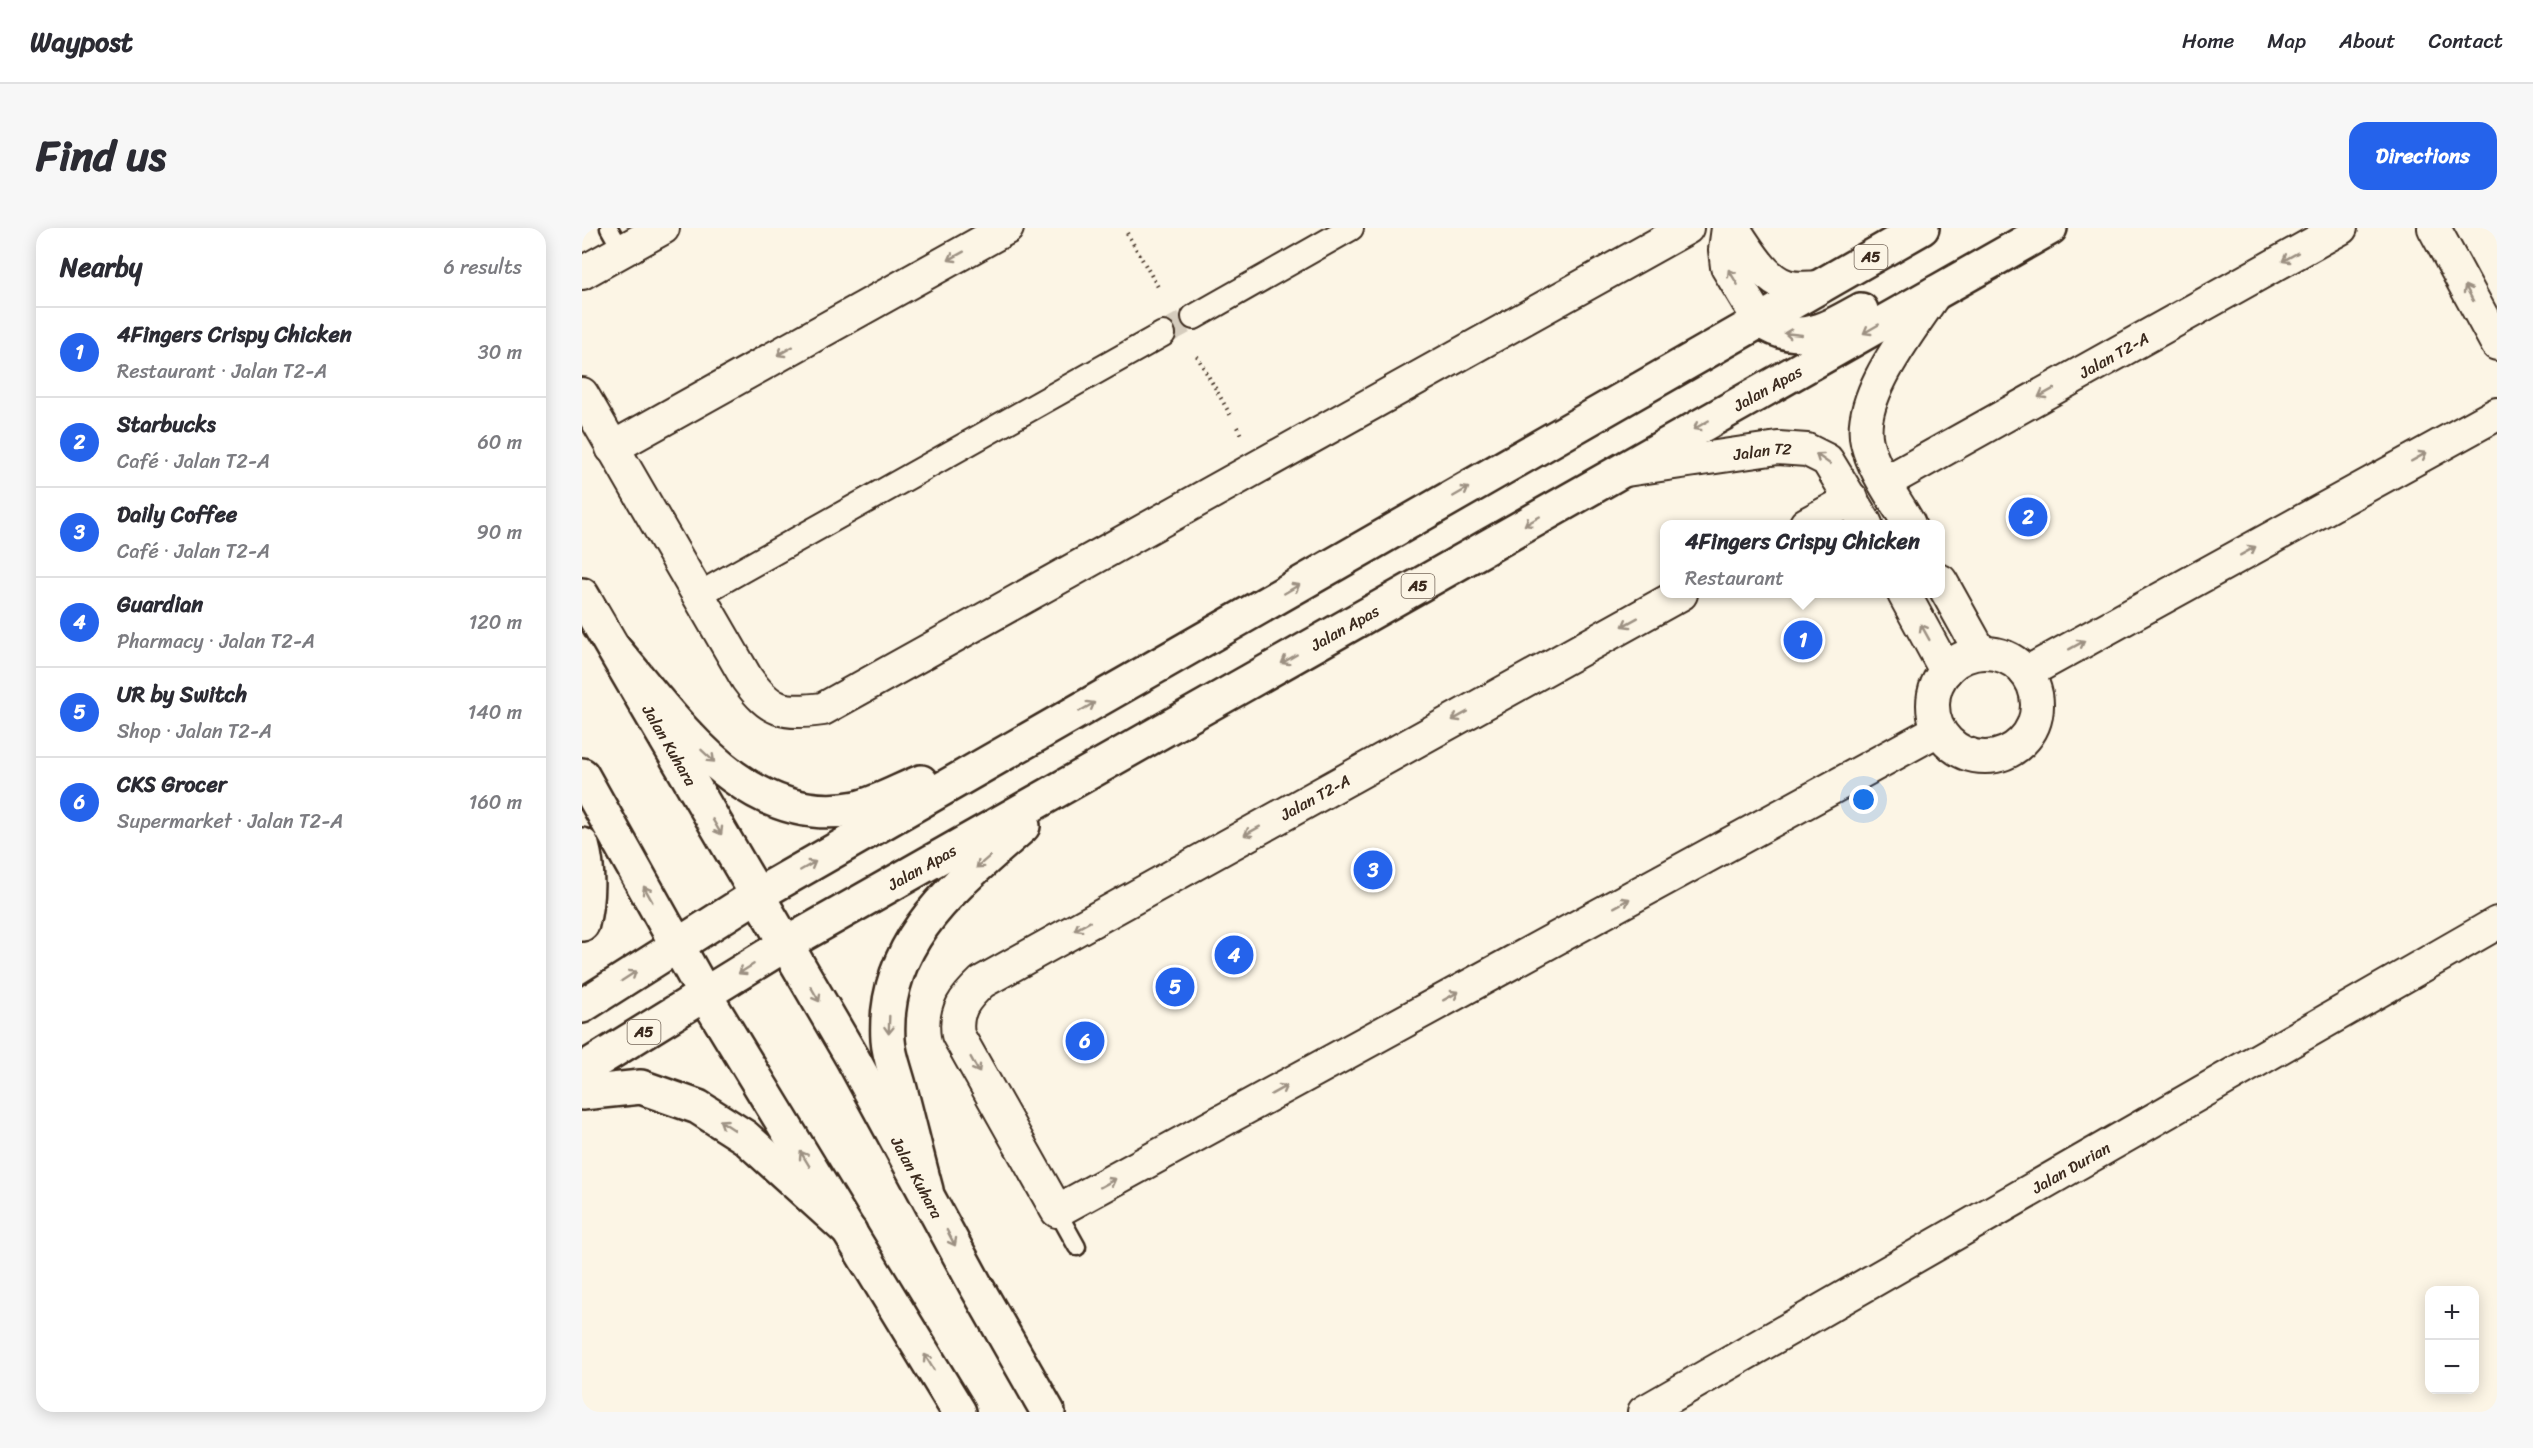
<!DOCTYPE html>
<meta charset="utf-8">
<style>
body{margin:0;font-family:Sriracha,sans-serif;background:#f7f7f7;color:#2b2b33}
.controls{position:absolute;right:18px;bottom:18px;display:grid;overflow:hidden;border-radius:12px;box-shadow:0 3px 15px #0003}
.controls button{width:54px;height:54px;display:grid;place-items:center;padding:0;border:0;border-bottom:2px solid #e1e1e2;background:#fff;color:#2b2b33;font:30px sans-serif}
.you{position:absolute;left:1282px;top:572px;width:21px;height:21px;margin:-15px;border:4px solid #fff;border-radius:50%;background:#1a73e8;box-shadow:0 0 0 9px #1a73e833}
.badge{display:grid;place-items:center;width:39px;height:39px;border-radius:50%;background:#2563eb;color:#fff;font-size:20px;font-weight:700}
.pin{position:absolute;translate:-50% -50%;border:3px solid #fff;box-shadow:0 2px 6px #0006}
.popup{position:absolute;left:1078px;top:292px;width:285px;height:78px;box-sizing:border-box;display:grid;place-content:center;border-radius:12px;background:#fff;filter:drop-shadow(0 2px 4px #0005);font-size:20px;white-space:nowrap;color:#7c7c81}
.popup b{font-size:22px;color:#2b2b33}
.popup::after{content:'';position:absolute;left:50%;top:100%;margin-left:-12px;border:12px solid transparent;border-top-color:#fff}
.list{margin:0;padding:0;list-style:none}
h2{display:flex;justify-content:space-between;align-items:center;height:78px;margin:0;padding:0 24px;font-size:26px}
h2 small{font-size:20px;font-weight:400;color:#7c7c81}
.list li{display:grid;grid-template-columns:39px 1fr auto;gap:18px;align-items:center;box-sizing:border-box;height:90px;padding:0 24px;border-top:2px solid #e1e1e2}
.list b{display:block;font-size:22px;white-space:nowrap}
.list p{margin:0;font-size:20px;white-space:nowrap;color:#7c7c81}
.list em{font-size:20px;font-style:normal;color:#7c7c81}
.map{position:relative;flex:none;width:1915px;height:1184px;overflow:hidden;border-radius:18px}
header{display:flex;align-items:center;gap:36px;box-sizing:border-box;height:84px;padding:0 30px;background:#fff;border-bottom:2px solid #e1e1e2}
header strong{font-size:28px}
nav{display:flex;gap:33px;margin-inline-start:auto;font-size:21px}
.intro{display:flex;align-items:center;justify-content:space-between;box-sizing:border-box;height:144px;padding:0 36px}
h1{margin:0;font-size:42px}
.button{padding:15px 27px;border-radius:18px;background:#2563eb;color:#fff;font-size:21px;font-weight:700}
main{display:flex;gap:36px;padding:0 36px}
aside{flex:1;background:#fff;border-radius:18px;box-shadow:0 3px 15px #0003}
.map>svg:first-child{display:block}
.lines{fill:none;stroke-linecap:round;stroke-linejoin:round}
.pedestrian-tunnel{stroke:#d5ccbd;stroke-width:24;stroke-dasharray:24 12;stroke-linecap:butt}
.service-casing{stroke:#3b2a1e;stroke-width:21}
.pedestrian-casing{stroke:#3b2a1e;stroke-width:28}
.minor-casing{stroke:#3b2a1e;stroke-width:36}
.primary-casing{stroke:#3b2a1e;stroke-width:38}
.trunk-casing{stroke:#3b2a1e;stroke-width:38}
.path{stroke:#3b2a1e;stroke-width:4;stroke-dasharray:1.5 4.5;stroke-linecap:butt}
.service{stroke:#fcf5e5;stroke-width:16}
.pedestrian{stroke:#fcf5e5;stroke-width:24}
.minor{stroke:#fcf5e5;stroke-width:32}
.primary{stroke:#fcf5e5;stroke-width:33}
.trunk{stroke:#fcf5e5;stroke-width:33}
.oneway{stroke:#9c9082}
.labels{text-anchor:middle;stroke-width:5;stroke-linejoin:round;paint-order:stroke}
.shield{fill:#fcf5e5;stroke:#75675a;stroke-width:1.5}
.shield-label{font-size:15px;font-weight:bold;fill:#3b2a1e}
.street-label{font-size:16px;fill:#3b2a1e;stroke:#fcf5e5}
</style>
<header>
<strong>Waypost</strong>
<nav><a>Home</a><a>Map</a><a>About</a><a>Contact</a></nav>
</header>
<div class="intro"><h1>Find us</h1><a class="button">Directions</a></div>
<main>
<aside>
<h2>Nearby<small>6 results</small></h2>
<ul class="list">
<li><span class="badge">1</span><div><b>4Fingers Crispy Chicken</b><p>Restaurant · Jalan T2-A</p></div><em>30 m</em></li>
<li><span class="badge">2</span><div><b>Starbucks</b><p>Café · Jalan T2-A</p></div><em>60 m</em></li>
<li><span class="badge">3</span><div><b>Daily Coffee</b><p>Café · Jalan T2-A</p></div><em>90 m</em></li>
<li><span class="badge">4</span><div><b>Guardian</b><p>Pharmacy · Jalan T2-A</p></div><em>120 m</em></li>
<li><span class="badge">5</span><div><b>UR by Switch</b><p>Shop · Jalan T2-A</p></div><em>140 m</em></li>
<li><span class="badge">6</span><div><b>CKS Grocer</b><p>Supermarket · Jalan T2-A</p></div><em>160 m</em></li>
</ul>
</aside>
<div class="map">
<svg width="1915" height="1184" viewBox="0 0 1915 1184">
<rect width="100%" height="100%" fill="#fcf5e5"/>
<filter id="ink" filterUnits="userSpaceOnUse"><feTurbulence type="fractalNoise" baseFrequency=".0167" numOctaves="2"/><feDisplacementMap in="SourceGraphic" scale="12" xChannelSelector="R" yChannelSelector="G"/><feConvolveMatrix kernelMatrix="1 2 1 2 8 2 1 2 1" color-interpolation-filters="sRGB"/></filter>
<g filter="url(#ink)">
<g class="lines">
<path class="pedestrian-tunnel" d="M581,106l31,-17"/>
<defs>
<g id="service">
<path d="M27,0l13,23"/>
<path d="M475,983l20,36"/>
</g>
<g id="pedestrian">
<path d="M612,89l157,-89"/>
<path d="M116,367l465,-261"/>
</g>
<g id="minor">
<path d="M1146,0l-3,22 2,17 32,53"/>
<path d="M1151,0c14,19 30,51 54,58 10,3 22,2 33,1"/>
<path d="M1852,0l63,116"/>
<path d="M0,45l81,-45"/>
<path d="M0,166l165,285c24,33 36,35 76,30l864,-481"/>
<path d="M30,220l395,-220"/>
<path id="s1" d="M1044,242l152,-22 29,2 20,10 39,64"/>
<path id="s2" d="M1304,254l455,-254"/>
<path d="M1224,296l46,-25"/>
<path d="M1327,296c-14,-25 -35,-52 -42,-81 -11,-46 44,-113 69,-151"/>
<path d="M1359,353l40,72"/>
<path d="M1099,366l-699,388c-17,16 -28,29 -24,53l99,176 881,-481"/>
<path d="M1322,366l42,77"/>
<circle cx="1403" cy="477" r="52"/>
<path d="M1444,445l471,-259"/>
<path id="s3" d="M1062,1184l853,-489"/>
</g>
<g id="primary">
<path id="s4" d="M0,367l271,464 122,225 73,128"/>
<path d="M0,547l123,220 254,417"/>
</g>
<g id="trunk">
<path d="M1177,92c39,27 66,10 102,-10"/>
<path d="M32,421c63,73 132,181 243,159 21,-5 44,-18 64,-26"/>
<path d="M0,617c7,25 6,55 0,79"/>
<path d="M0,778l175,-111 1165,-667"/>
<path id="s5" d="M0,842l204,-126 1264,-716"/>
<path d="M0,865l59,-6 57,20 47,30 105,95"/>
<path d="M344,962c-9,-33 -17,-67 -26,-101 -4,-16 -11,-33 -12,-49 -6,-99 68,-155 135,-214"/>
</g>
</defs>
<use href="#service" class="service-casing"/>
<use href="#pedestrian" class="pedestrian-casing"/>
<use href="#minor" class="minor-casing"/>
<use href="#primary" class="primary-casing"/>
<use href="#trunk" class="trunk-casing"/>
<g class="path">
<path d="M545,5l31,54"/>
<path d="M615,128l34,60"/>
<path d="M655,199l5,10"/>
</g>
<use href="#service" class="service"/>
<use href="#pedestrian" class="pedestrian"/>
<use href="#minor" class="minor"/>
<use href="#primary" class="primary"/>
<use href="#trunk" class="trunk"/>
</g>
<defs><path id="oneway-shaft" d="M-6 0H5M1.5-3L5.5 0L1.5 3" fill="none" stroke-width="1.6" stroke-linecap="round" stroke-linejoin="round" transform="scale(1.5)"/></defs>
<g class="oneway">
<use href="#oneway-shaft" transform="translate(374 28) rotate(151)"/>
<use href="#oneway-shaft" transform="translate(1708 29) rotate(151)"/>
<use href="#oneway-shaft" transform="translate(1151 49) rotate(-121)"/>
<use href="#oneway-shaft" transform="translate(1887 65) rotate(-118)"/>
<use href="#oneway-shaft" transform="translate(1289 101) rotate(150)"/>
<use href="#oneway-shaft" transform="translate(1211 106) rotate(-174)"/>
<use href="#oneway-shaft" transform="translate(203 123) rotate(151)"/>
<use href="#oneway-shaft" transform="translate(1464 165) rotate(151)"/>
<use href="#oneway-shaft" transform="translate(1119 197) rotate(150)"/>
<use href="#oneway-shaft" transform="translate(1837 229) rotate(-29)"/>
<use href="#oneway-shaft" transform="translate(1241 231) rotate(-145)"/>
<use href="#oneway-shaft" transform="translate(879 264) rotate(-30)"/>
<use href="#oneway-shaft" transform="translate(950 293) rotate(150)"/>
<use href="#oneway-shaft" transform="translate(1666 323) rotate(-29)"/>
<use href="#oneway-shaft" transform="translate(710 361) rotate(-30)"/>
<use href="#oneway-shaft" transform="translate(1048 394) rotate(151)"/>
<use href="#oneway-shaft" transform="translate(1343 404) rotate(-119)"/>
<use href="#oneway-shaft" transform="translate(1495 417) rotate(-29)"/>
<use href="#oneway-shaft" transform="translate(707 431) rotate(150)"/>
<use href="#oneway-shaft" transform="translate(505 479) rotate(-30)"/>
<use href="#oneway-shaft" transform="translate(878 488) rotate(151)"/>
<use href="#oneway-shaft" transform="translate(126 528) rotate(43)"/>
<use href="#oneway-shaft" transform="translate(135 599) rotate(60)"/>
<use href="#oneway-shaft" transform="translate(670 603) rotate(151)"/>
<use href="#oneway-shaft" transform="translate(401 634) rotate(139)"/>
<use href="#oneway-shaft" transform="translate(226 638) rotate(-30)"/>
<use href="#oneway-shaft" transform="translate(66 666) rotate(-119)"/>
<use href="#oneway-shaft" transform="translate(1040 675) rotate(-29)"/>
<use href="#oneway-shaft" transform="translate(500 698) rotate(151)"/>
<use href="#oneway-shaft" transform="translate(164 741) rotate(148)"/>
<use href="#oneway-shaft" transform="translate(47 748) rotate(-33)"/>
<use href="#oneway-shaft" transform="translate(233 766) rotate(60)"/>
<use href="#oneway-shaft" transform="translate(869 768) rotate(-29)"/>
<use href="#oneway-shaft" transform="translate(307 797) rotate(92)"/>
<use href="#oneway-shaft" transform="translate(393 837) rotate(61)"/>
<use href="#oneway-shaft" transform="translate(697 862) rotate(-29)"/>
<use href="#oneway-shaft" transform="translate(145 897) rotate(-147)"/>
<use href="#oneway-shaft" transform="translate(223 931) rotate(-121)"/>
<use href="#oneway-shaft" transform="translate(526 955) rotate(-29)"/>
<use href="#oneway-shaft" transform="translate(369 1010) rotate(62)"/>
<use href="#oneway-shaft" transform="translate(347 1134) rotate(-121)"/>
</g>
</g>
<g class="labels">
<g class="shield">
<rect x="1272.5" y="17" width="33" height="24" rx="4.5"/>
<rect x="819.5" y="346" width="33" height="24" rx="4.5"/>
<rect x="45.5" y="792" width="33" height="24" rx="4.5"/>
</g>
<g class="shield-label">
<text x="1289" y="34">A5</text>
<text x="836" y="363">A5</text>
<text x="62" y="809">A5</text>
</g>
<g class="street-label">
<text dy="6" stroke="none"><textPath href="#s2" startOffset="261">Jalan T2-A</textPath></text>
<text dy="6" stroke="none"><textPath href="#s5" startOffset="1368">Jalan Apas</textPath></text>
<text dy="6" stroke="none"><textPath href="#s1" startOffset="138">Jalan T2</textPath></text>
<text dy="6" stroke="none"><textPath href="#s5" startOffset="882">Jalan Apas</textPath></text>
<text dy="6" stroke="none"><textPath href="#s4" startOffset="174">Jalan Kuhara</textPath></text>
<text transform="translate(733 569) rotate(-29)" y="6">Jalan T2-A</text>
<text dy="6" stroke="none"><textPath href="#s5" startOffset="396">Jalan Apas</textPath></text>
<text dy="6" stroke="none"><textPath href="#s3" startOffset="492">Jalan Durian</textPath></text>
<text dy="6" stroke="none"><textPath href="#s4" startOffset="672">Jalan Kuhara</textPath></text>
</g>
</g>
</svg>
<div class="controls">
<button>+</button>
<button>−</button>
</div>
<div class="you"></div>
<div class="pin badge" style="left:1221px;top:412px">1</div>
<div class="popup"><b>4Fingers Crispy Chicken</b>Restaurant</div>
<div class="pin badge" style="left:1446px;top:289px">2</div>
<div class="pin badge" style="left:791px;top:642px">3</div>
<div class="pin badge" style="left:652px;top:727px">4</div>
<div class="pin badge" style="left:593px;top:759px">5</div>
<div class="pin badge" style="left:503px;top:813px">6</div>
</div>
</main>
